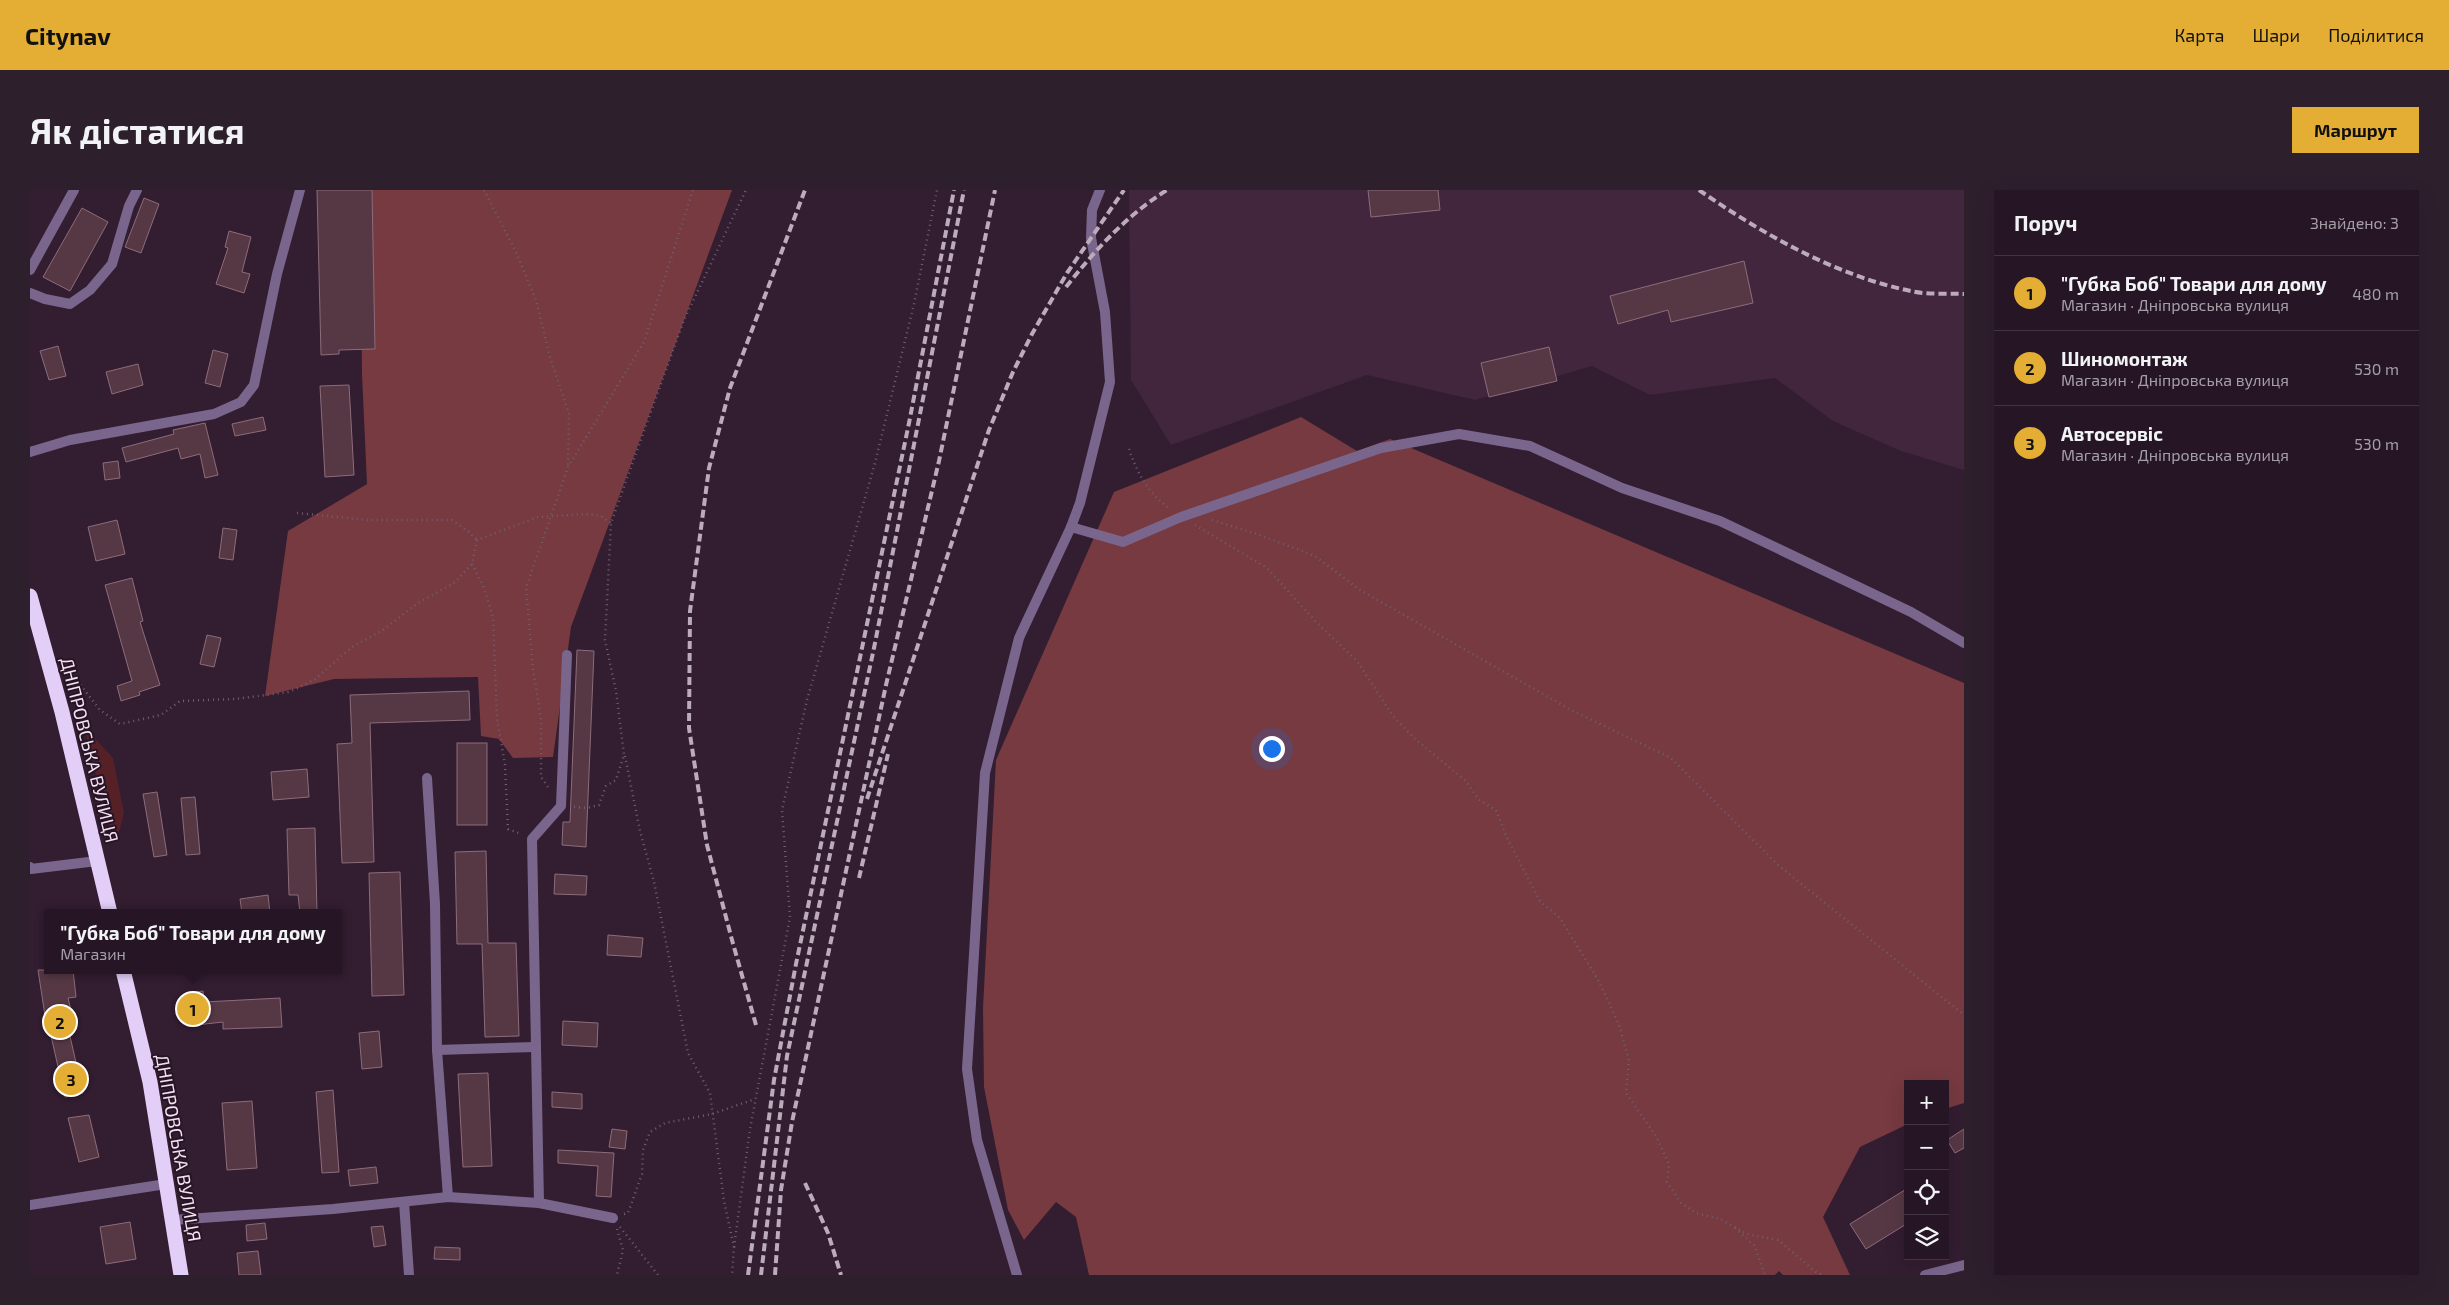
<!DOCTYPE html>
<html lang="uk">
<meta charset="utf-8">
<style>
body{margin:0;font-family:"Exo 2",sans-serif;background:#2e1f2d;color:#f1f3f6}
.controls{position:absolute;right:15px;bottom:15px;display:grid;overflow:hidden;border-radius:0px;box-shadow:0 5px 20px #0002}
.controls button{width:45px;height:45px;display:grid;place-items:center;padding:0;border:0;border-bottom:1px solid #423542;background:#261625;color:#f1f3f6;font:25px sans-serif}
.you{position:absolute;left:1241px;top:558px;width:18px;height:18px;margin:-12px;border:4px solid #fff;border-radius:50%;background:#1a73e8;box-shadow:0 0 0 8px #1a73e833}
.badge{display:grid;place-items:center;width:32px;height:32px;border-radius:50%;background:#e4ae35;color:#111;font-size:16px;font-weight:700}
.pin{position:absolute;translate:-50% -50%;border:2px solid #fff;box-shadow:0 1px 5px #0006}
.popup{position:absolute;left:14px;top:719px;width:298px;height:65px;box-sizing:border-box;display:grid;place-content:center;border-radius:0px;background:#261625;filter:drop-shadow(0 1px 4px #0005);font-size:16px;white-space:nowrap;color:#a49fa7}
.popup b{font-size:19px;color:#f1f3f6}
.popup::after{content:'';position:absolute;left:50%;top:100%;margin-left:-10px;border:10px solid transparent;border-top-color:#261625}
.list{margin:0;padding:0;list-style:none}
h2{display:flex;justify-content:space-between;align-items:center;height:65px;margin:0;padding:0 20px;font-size:21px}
h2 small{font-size:16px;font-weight:400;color:#a49fa7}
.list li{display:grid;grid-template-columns:32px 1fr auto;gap:15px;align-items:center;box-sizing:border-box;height:75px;padding:0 20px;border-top:1px solid #423542}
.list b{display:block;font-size:19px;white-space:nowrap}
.list p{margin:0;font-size:16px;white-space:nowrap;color:#a49fa7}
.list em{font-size:16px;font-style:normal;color:#a49fa7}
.icon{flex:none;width:28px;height:28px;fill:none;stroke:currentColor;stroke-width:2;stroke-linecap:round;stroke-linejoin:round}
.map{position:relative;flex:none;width:1934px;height:1085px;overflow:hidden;border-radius:0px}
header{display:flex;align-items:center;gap:30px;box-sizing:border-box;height:70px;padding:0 25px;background:#e4ae35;color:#111}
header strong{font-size:24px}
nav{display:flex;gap:28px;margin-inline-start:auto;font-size:18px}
.intro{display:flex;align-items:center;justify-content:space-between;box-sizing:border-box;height:120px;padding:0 30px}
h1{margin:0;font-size:35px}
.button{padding:12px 22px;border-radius:0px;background:#e4ae35;color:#111;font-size:18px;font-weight:700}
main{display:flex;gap:30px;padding:0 30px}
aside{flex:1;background:#261625;border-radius:0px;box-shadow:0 5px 20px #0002}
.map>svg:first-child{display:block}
.built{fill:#41263e}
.green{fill:#552127}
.forest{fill:#763a40}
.building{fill:#563844;stroke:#8e6c7a}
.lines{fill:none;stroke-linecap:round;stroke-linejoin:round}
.path{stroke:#725e70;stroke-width:2.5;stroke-dasharray:1 4;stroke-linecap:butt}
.street{stroke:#7a668d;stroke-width:10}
.highway{stroke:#e2cef6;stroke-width:15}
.rail{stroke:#bcabba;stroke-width:4;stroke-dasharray:8 4;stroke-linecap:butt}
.labels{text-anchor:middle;stroke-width:4;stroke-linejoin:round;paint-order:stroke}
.street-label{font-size:18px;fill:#f2e3f0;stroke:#291427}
</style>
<header>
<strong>Citynav</strong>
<nav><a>Карта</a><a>Шари</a><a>Поділитися</a></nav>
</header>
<div class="intro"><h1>Як дістатися</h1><a class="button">Маршрут</a></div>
<main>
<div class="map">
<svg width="1934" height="1085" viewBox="0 0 1934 1085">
<rect width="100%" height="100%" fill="#331d31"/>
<path class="built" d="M1099,0h835v280l-63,-19 -68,-30 -58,-43 -125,17 -58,-29 -117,34 -108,-25 -196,70 -40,-65z"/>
<path class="green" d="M55,542l5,1 23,25 11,55 -7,27 -4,1z"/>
<g class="forest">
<path d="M330,0h372l-161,437 -18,130 -40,1 -14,-19 -18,-3 -3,-59 -144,2 -69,17 23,-165 79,-47 -5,-110z"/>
<path d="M1271,227l56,34 33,-12 574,244v420l-19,6v-25h-37v40l-48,23 -37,70 27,58h-67l-4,-4 -4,4h-686l-13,-58 -20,-15 -32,38 -16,-30 -24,-123 -1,-79 13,-248 118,-268z"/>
</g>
<g class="building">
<path d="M287,0h55l3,159 -36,1v4l-18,1z"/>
<path d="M1338,0h70l2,20 -69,7z"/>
<path d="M114,8l15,6 -18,49 -16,-6z"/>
<path d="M52,18l26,14 -38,69 -27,-14z"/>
<path d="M199,41l22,6 -9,35 8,2 -6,19 -28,-9 12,-36 -3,-1z"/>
<path d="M1714,71l9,42 -82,19 -3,-12 -50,14 -8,-28z"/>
<path d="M28,156l8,30 -17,4 -9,-29z"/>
<path d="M1519,157l8,34 -68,16 -8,-34z"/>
<path d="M183,160l15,4 -8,33 -15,-4z"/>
<path d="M108,174l5,21 -31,9 -6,-22z"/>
<path d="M319,195l5,90 -29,2 -5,-91z"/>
<path d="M233,227l3,13 -31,6 -3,-12z"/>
<path d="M175,233l13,52 -13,3 -5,-24 -19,5 -3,-11 -52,14 -4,-14 52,-14 -1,-4z"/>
<path d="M88,271l2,17 -15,2 -2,-17z"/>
<path d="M87,330l8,34 -29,7 -8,-34z"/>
<path d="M193,338l14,2 -4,30 -14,-2z"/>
<path d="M102,388l11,43 -3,1 20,63 -21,7 1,3 -19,6 -4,-15 15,-5 -27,-96z"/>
<path d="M177,445l14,3 -7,29 -14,-3z"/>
<path d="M547,460l17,1 -8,196 -24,-2 1,-23h7z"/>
<path d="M439,501l1,29 -100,3 4,139 -32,1 -5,-119 15,-1 -2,-48z"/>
<rect x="427" y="553" width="30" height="82"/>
<path d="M277,579l2,28 -36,3 -2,-28z"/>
<path d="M127,602l10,63 -13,2 -11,-63z"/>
<path d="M165,607l5,57 -14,1 -5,-57z"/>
<path d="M285,638l2,85h-17l-2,-18h-9l-2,-66z"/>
<path d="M456,661l2,92h28l3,93 -34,1 -3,-93h-25l-2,-92z"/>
<path d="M370,682l4,123 -32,1 -3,-123z"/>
<path d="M525,684l32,2 -1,19 -32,-1z"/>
<path d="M238,705l2,18h-28l-2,-14z"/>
<path d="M578,745l35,3 -2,19 -34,-2z"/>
<path d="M8,780h35l3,27 -8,1 8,32 -7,2 14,61 -18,4 -14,-61h-2l-3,-14z"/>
<path d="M173,801l1,11 76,-4 2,29 -59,2v-7l-36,4 -3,-32z"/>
<path d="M533,831l35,2 -1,24 -35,-2z"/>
<path d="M349,841l3,36 -20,2 -3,-36z"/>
<path d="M458,883l4,93 -29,1 -5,-93z"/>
<path d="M303,900l6,82 -17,1 -6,-81z"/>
<path d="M522,902l30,2v15l-30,-2z"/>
<path d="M222,911l5,67 -30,2 -5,-67z"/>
<path d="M59,925l10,42 -20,5 -11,-44z"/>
<path d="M582,939l15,2 -2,18 -16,-2z"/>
<path d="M1934,939v19l-9,5 -8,-13z"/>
<path d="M528,960l56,3 -3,44 -15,-1 2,-30 -40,-3z"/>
<path d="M346,977l2,16 -28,3 -2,-16z"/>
<path d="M1878,998v35l-42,26 -16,-25z"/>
<path d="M100,1032l6,37 -30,5 -6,-37z"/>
<path d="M235,1033l2,16 -20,2 -1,-16z"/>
<path d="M353,1036l3,19 -12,2 -3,-20z"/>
<path d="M405,1057l25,1v12l-26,-1z"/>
<path d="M228,1061l3,24h-22l-2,-22z"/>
</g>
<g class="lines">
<g class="path">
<path d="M454,0l31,60 21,50 14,57 19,57 -1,52"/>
<path d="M1099,259c8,24 19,44 40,59"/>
<path d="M267,323l71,7h84l17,12 8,8"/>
<path d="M1182,330l45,14 58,22 45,34 211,120 100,48 107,107 186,150"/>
<path d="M1165,335l72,43 51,56 39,37 36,55 22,23 51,42 12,18 18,11 11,28 33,63 20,17 37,60 11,22 12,28 9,32 -3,33 30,43 13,28 -2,18 14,21 15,10 24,6 27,15 31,6 38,32 7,3"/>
<path d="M442,374l11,21 10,32 4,101 8,47 3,64 13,5"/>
<path d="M35,475l35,45 20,14 41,-9 19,-14 55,-2 54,-7 25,-12 38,-33 31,-17 35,-27 36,-20 18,-19 5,-24 61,-23 48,-3 15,2 10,7"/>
<path d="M595,566l15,75 14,51 34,171 22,40 14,108 10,46 -2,28"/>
<path d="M518,597l-7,-10v-59l-8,-49 -7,-81 42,-121 76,-125 49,-152"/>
<path d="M544,617l13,1 12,-3 7,-19 10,-6 8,-25 -8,-64 -11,-51 6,-117 73,-203 62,-130"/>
<path d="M594,1024l4,-1 14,-39 1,-24 7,-18 15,-9 47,-9 43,-15"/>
<path d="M590,1037l38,48"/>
<path d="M1705,1038l19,17 11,30"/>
<path d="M587,1039l6,21 -6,25"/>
<path d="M704,1057l16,-118 40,-212 -8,-107 25,-110 68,-237 39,-159 23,-114"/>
</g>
<g class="street">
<path d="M0,80l44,-80"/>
<path d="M0,103l15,6 25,5 20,-14 22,-26 17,-58 8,-16"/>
<path d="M0,262l40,-12 144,-26 27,-12 13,-17 23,-111 23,-84"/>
<path d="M1041,337l52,15 58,-25 200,-69 78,-14 71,12 92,42 98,33 191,91 53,31"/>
<path d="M397,588l8,126 2,146 11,147"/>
<path d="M0,677l1,2 66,-8"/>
<path d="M407,860l99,-3"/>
<path d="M374,1012l5,73"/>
<path d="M509,1013l-7,-364 29,-33 6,-151"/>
<path d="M0,1015l136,-21"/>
<path d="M142,1030l161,-11 115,-12 91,6 74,15"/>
<path d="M987,1085l-40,-135 -10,-71 18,-296 34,-135 52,-111 9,-24 30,-121 -5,-70 -14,-74 1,-28 8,-20"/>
<path d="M1895,1085l39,-10"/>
</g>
<g class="highway">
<path d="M0,406l32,116 48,201"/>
<path d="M93,780l27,112 31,193"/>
</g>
<g class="rail">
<path d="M1669,0c62,43 137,86 212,101 16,4 36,2 53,3"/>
<path d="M1036,97c30,-38 60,-71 101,-97"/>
<path d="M837,609l122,-369 24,-58 19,-38 35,-61 57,-83"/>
<path d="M829,688l29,-124"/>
<path d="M726,835l-24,-85 -25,-95 -18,-117 1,-117 19,-143 21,-80 75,-198"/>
<path d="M775,993l23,50 13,42"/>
<path d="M718,1085l26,-195 22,-116 113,-541 45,-233"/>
<path d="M731,1085l26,-219 87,-408 90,-458"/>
<path d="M745,1085l6,-85 11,-68 94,-437 53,-224 56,-271"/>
</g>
</g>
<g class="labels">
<g class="street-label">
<text transform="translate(59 560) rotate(76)" y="6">ДНІПРОВСЬКА ВУЛИЦЯ</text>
<text transform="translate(148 958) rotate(80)" y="6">ДНІПРОВСЬКА ВУЛИЦЯ</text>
</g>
</g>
</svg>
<div class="controls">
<button>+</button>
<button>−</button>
<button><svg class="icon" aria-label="locate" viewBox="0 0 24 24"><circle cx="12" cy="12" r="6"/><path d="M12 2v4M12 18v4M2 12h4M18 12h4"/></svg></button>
<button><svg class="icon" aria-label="layers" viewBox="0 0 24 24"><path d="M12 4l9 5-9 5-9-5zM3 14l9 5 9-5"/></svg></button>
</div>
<div class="you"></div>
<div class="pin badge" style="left:163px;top:819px">1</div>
<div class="popup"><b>&quot;Губка Боб&quot; Товари для дому</b>Магазин</div>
<div class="pin badge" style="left:30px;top:832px">2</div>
<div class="pin badge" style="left:41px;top:889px">3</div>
</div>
<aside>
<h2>Поруч<small>Знайдено: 3</small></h2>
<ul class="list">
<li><span class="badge">1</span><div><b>&quot;Губка Боб&quot; Товари для дому</b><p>Магазин · Дніпровська вулиця</p></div><em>480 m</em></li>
<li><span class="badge">2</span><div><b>Шиномонтаж</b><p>Магазин · Дніпровська вулиця</p></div><em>530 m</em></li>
<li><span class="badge">3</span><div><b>Автосервіс</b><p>Магазин · Дніпровська вулиця</p></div><em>530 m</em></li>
</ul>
</aside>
</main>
